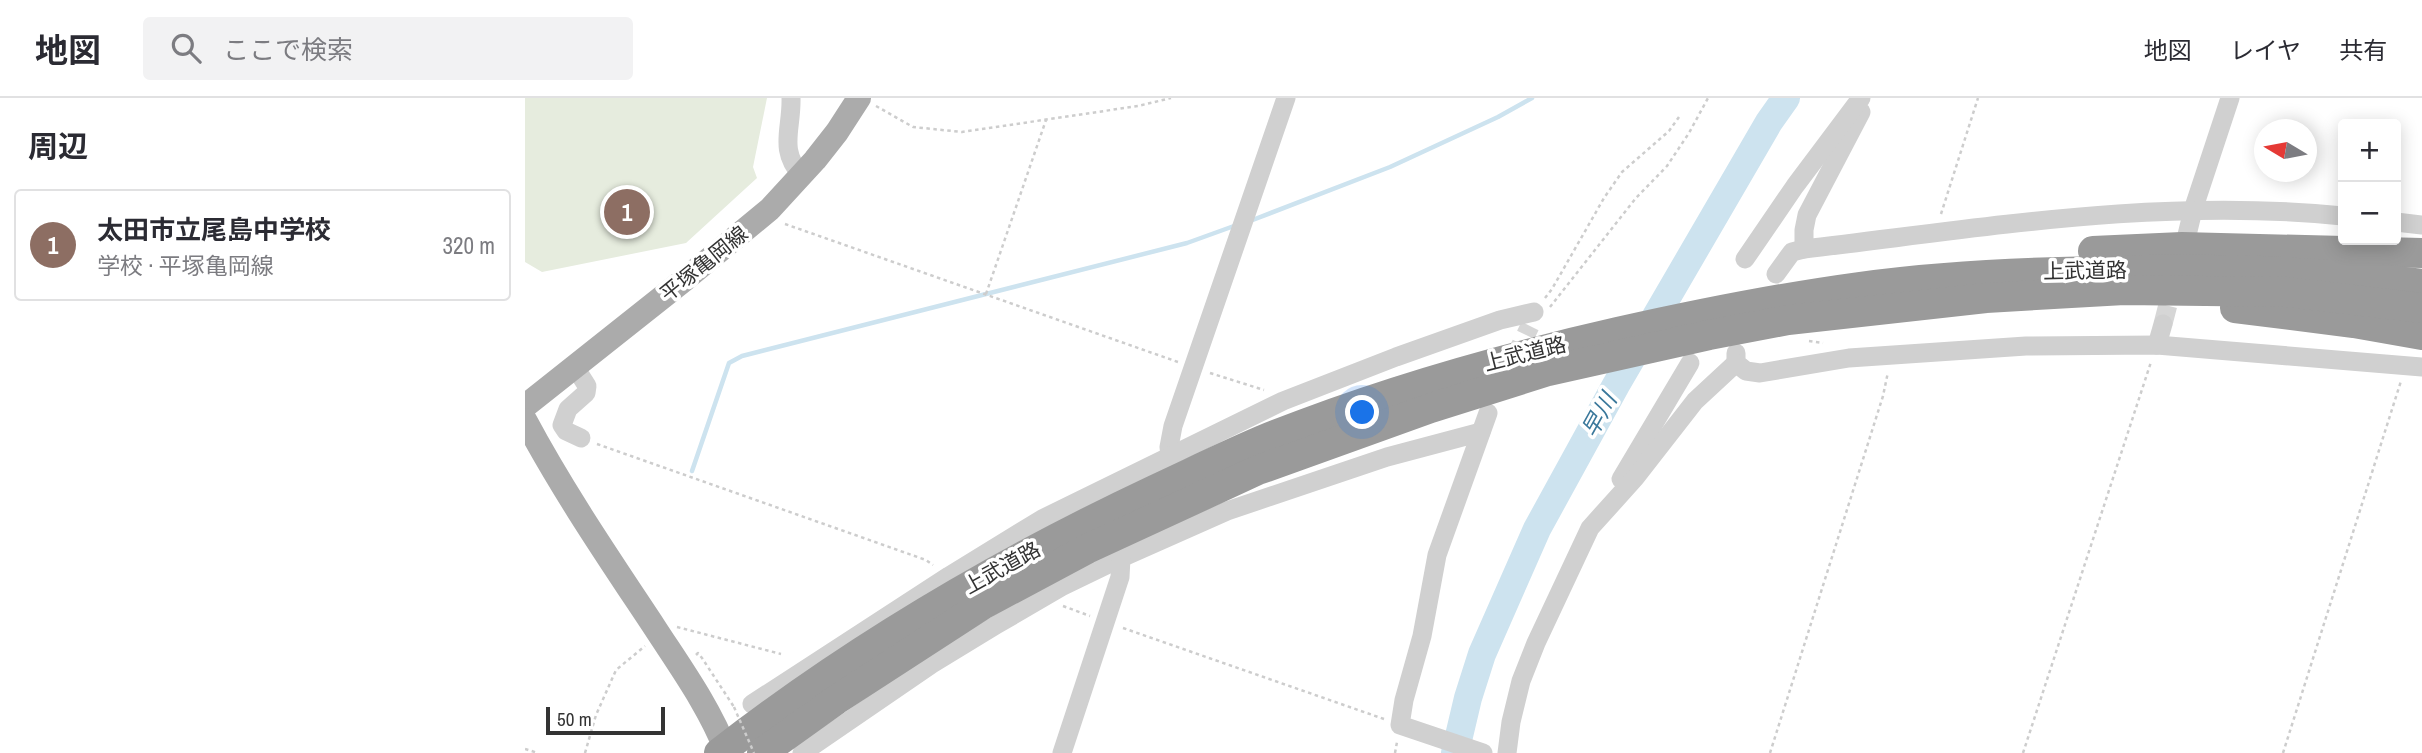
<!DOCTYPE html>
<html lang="ja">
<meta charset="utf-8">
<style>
body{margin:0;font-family:"Archivo Narrow","Noto Sans JP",sans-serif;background:#f2f2f3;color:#2b2b33}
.controls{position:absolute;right:21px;top:21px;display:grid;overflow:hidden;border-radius:7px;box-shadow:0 4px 18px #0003}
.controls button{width:63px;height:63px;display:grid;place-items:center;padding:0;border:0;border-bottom:2px solid #e1e1e2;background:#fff;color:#2b2b33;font:35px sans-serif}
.compass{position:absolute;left:1729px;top:21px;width:63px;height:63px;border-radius:50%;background:#fff;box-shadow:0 4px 18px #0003;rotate:280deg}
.scale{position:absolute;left:21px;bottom:18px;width:119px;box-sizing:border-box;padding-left:7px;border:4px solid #333;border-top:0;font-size:19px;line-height:24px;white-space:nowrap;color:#333;-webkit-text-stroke:5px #fff;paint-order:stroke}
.you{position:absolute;left:838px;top:315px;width:24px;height:24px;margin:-18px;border:5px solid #fff;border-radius:50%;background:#1a73e8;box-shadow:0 0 0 10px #1a73e833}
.badge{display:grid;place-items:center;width:46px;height:46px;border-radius:50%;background:#0f766e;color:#fff;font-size:23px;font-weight:700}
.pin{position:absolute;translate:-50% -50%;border:4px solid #fff;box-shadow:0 2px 7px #0006}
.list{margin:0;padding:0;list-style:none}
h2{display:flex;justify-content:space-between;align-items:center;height:91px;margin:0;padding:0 28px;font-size:30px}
h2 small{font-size:23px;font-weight:400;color:#7c7c81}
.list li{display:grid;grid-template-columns:46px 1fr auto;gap:21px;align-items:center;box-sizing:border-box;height:112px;margin:0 14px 14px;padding:0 14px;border:2px solid #e1e1e2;border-radius:7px}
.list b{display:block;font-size:26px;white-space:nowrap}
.list p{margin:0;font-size:23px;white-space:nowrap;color:#7c7c81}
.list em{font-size:23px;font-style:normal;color:#7c7c81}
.icon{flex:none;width:38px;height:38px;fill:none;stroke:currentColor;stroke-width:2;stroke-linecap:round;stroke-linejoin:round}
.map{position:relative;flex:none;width:1897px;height:655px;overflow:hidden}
header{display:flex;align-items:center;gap:42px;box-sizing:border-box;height:98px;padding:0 35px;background:#fff;border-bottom:2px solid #e1e1e2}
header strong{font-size:33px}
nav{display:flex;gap:38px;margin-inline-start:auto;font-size:24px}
.search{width:490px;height:63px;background:#f2f2f3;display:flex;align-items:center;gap:18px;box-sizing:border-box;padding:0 24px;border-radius:7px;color:#7c7c81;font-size:26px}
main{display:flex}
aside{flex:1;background:#fff}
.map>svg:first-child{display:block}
.green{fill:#e6ecde}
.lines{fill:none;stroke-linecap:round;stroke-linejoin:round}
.stream{stroke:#cde3ef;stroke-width:4.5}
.river{stroke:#cde3ef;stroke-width:28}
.minor-tunnel{stroke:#d6d6d6;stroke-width:19;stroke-dasharray:19 10;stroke-linecap:butt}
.path{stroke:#cdcdcd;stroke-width:2.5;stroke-dasharray:3.5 3.5;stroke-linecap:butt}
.minor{stroke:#d0d0d0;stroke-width:19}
.major{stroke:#ababab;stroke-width:24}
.highway{stroke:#9a9a9a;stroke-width:30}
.path-bridge{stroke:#cdcdcd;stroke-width:2.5;stroke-dasharray:3.5 3.5;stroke-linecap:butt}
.labels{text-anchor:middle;stroke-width:7;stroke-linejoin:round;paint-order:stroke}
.street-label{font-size:21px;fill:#333;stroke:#fff}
.water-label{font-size:23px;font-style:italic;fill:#3a789b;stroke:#fff}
</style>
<header>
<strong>地図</strong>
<div class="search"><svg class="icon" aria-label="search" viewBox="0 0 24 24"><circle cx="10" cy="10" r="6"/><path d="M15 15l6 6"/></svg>ここで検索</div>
<nav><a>地図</a><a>レイヤ</a><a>共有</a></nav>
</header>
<main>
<aside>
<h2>周辺<small></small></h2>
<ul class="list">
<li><span class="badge" style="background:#8d6e63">1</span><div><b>太田市立尾島中学校</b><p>学校 · 平塚亀岡線</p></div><em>320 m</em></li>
</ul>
</aside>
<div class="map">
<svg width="1897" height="655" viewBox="0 0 1897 655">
<rect width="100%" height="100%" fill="#fff"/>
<path class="green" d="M0,0h242l-14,69 4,11 -71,65 -144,29 -17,-10z"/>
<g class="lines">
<g class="stream">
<path d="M725,123l140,-54 108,-50 34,-19"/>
<path d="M167,373l37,-108 13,-7 445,-113 47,-17"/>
</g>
<path class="river" d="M930,655l13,-55 14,-44 55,-125 79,-144 153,-263 17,-24"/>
<g class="minor-tunnel">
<path d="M1638,226l11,-43"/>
<path d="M988,263l17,-35"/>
</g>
<g class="path">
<path d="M351,8l37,21 49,5 176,-26 33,-8"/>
<path d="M1416,116l37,-116"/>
<path d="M260,126l393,138"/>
<path d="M461,196l60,-174"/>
<path d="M1020,200l7,-9 52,-91 18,-26 47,-41 10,-14"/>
<path d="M1025,209l86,-109 31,-32 22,-33 19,-35"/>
<path d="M1284,243l14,2"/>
<path d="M685,275l54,17"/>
<path d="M72,346l329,116 7,5"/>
<path d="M538,508l27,10"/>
<path d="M152,529l104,27"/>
<path d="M598,530l261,91"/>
<path d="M171,557l2,-2 4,5 32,49"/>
<path d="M0,651l13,4"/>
<path d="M60,655l11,-38 20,-45 29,-24"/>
<path d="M870,655l2,-11"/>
<path d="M1245,655l113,-357 5,-24"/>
<path d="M1498,655l128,-391"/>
<path d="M1758,655l118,-372"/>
</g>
<g class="minor">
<path d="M266,0c1,32 -13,51 11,78"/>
<path d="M1871,124l26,3"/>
<path d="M1662,137l6,-25 37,-112"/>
<path d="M1279,151v-19l3,-15 54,-103"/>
<path d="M1220,161l50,-73 66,-88"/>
<path d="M1251,176l16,-22 12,-3c180,-21 357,-52 539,-33"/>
<path d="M1632,247l6,-21"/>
<path d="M1211,255v10l10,8 14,2 89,-15 177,-12 131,-1 265,22"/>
<path d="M50,269l12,19 -1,7 -18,16 -6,16 4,6 15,7"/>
<path d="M645,357l-1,-8 4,-21 113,-328"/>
<path d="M1096,381l69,-116"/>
<path d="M227,606l197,-128 93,-57 241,-118 113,-44 104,-37 34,-8"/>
<path d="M277,655l130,-89 64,-39 65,-38 60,-29 106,-47 160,-54 94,-25"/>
<path d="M537,655l58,-176 1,-19"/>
<path d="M958,655l-83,-28 4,-25 18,-64 15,-81 51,-142"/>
<path d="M982,655l4,-31 10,-41 15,-38 54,-115 45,-50 60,-77 41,-38"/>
</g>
<g class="major">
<path d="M0,308l159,-126 86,-71 45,-49 22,-28 22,-34"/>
<path d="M0,322c39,73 85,140 130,208 26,40 55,80 72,125"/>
</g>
<g class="highway">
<path d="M1568,153l89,-4 240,6"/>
<path d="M1710,210l119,15 68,12"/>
<path d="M194,655c134,-104 282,-191 435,-263 39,-18 77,-37 116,-53 113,-45 229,-78 348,-105 80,-18 160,-34 241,-45 81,-11 164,-15 245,-16 106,-3 213,-1 318,13"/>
<path d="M237,655l74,-53 148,-96 103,-55 171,-79 173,-62 117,-37 161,-36 79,-15 198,-22 138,-8 163,2 135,16"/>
</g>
<path class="path-bridge" d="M209,609l20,46"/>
</g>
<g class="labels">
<g class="street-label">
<text transform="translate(179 166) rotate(-39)" y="7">平塚亀岡線</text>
<text transform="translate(1560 173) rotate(-1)" y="7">上武道路</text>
<text transform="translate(1000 256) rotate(-14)" y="7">上武道路</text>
<text transform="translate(477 470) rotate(-29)" y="7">上武道路</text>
</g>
<g class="water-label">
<text transform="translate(1074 317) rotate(-61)" y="8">早川</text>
</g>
</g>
</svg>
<div class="controls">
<button>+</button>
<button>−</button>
</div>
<svg class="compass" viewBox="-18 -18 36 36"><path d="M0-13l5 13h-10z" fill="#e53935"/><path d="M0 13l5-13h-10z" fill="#7c7c81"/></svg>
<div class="scale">50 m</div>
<div class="you"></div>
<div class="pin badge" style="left:102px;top:114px;background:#8d6e63">1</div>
</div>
</main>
